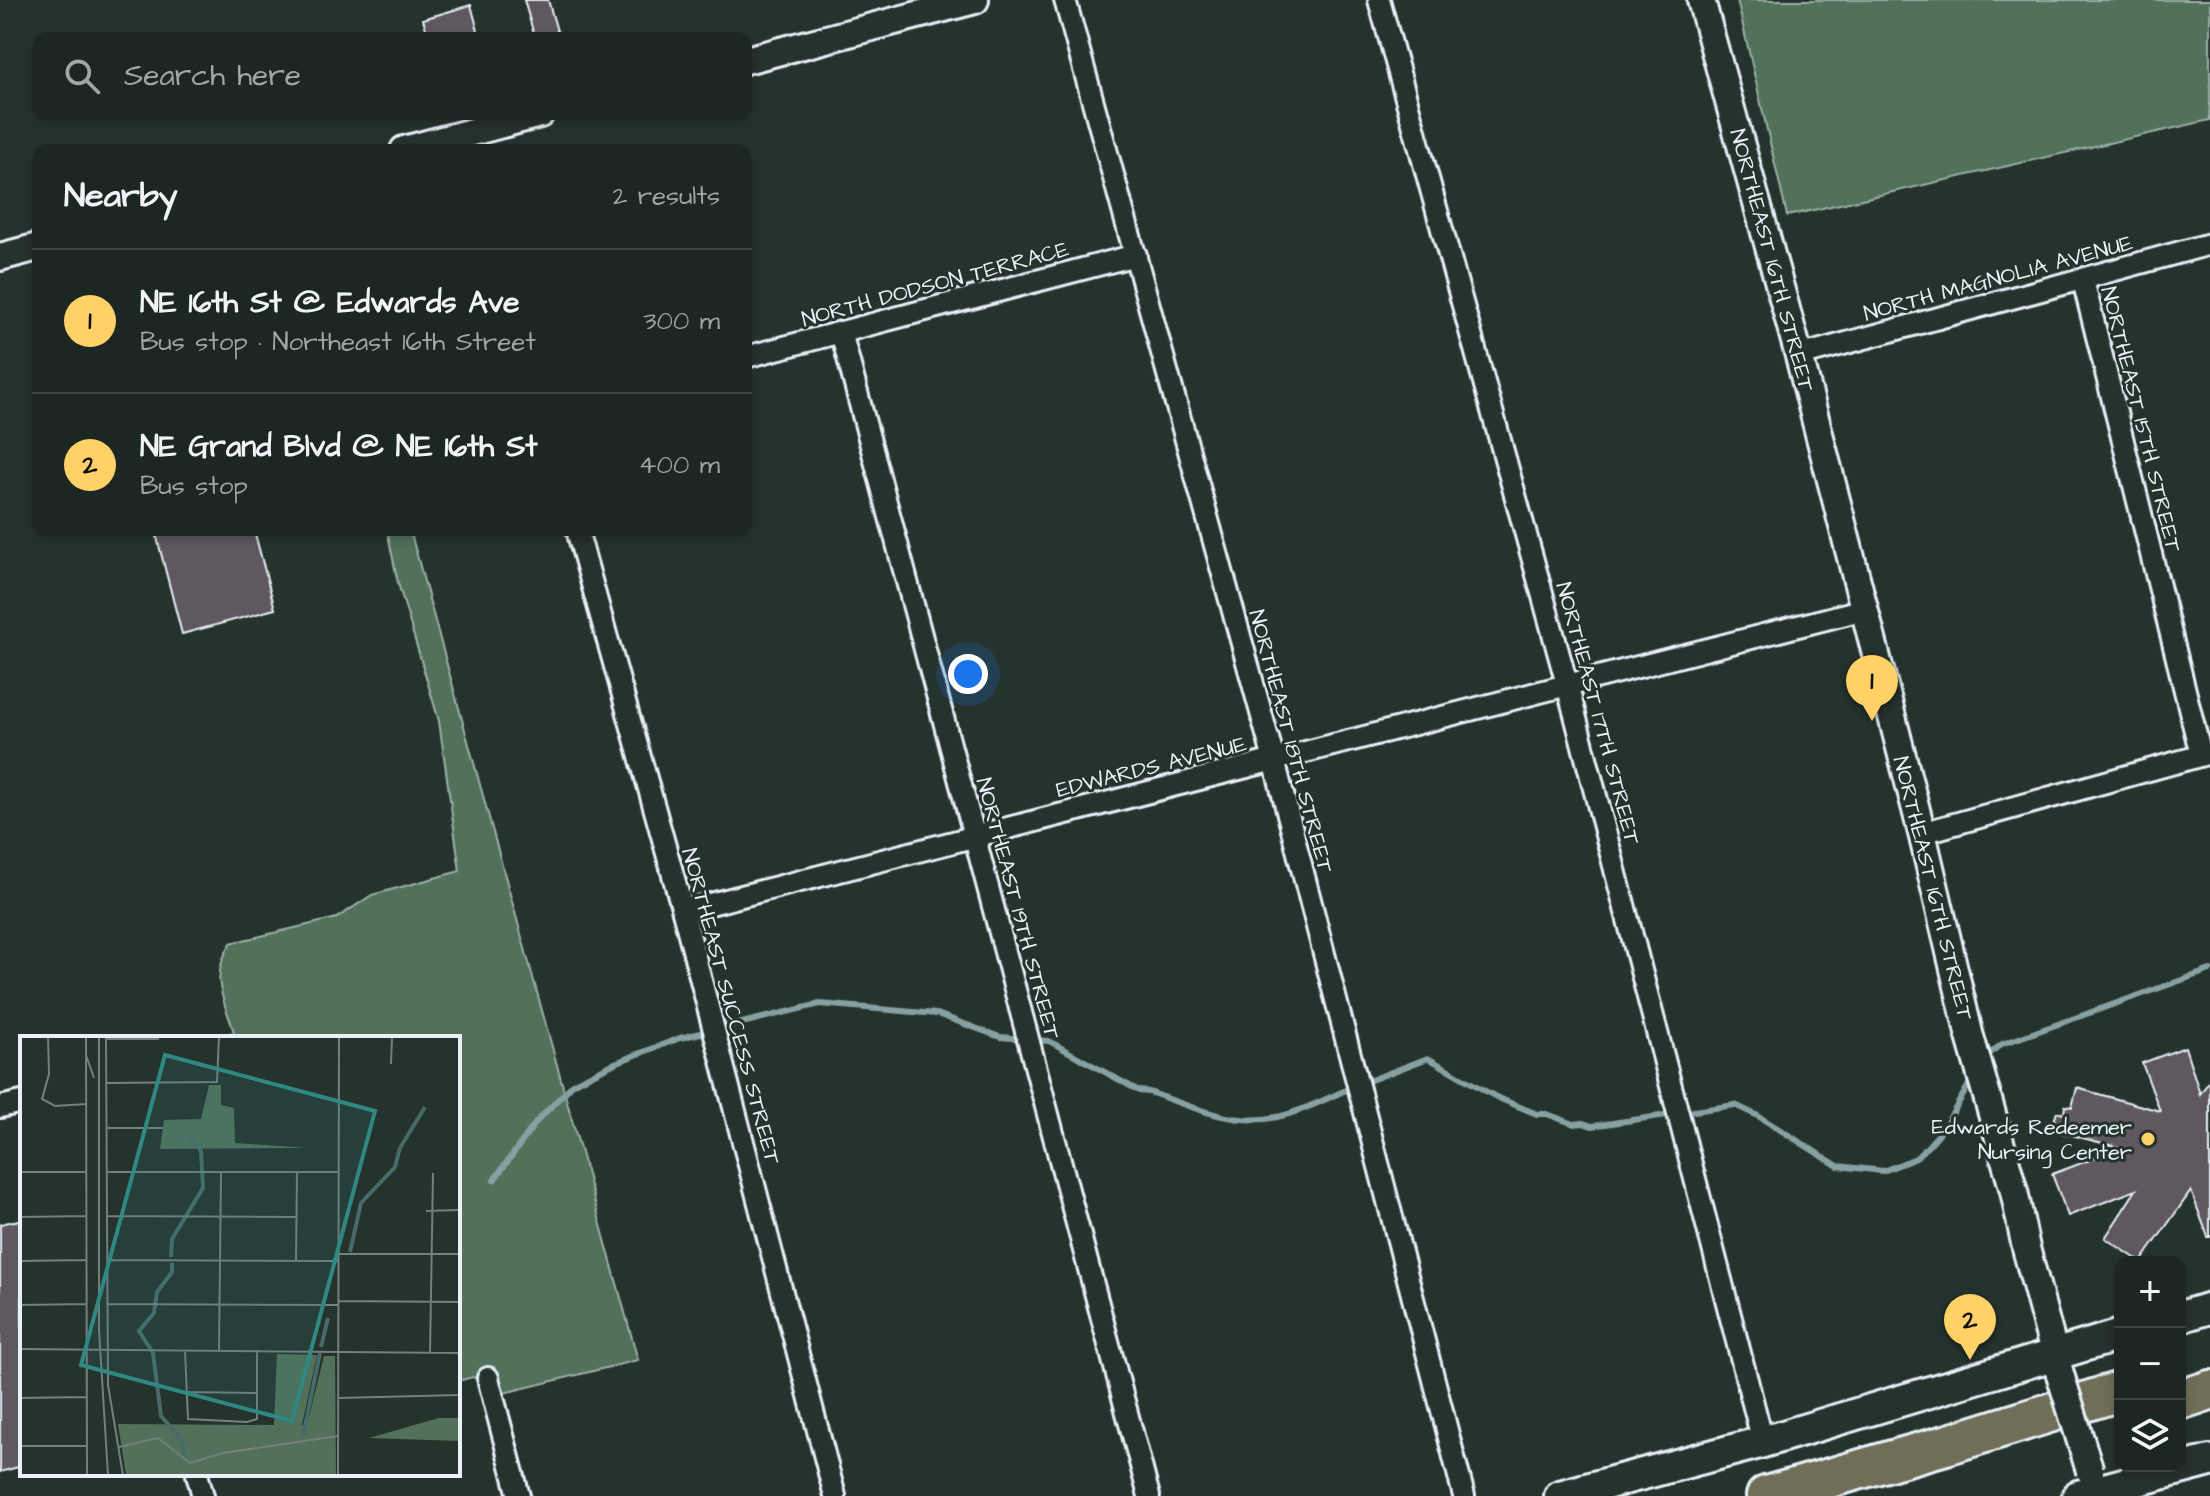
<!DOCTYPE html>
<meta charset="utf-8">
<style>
body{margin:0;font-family:"Architects Daughter",sans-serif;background:#29322f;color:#f1f3f6}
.controls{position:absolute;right:24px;bottom:24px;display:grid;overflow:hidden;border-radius:16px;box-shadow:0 4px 12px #0003}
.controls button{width:72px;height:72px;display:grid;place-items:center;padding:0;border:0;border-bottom:2px solid #3a4340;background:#1c2622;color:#f1f3f6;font:40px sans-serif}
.you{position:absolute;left:968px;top:674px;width:28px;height:28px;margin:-20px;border:6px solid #fff;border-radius:50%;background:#1a73e8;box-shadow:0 0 0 12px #1a73e833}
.badge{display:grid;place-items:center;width:52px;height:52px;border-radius:50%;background:#ffd166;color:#111;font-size:26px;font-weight:700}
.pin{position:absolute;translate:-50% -66px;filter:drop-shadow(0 2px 4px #0008)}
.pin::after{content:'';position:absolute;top:42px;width:28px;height:24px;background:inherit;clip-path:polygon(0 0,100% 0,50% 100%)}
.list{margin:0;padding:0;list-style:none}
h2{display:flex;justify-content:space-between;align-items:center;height:104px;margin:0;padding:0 32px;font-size:34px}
h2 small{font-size:26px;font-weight:400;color:#a0a5a5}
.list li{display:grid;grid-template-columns:52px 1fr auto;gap:24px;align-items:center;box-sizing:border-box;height:144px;padding:0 32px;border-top:2px solid #3a4340}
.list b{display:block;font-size:30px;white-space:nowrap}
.list p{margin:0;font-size:26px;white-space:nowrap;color:#a0a5a5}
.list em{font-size:26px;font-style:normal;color:#a0a5a5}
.icon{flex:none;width:44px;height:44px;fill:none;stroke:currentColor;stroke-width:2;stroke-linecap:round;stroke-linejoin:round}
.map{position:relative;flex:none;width:2210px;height:1496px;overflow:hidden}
.search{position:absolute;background:#1c2622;box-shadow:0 4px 12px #0003;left:32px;top:32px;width:720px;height:88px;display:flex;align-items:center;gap:20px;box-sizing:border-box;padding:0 28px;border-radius:16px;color:#a0a5a5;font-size:30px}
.panel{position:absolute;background:#1c2622;box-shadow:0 4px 12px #0003;left:32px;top:144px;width:720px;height:392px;border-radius:16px}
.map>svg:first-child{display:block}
.green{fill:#51715a;stroke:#9cb1a9;stroke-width:2}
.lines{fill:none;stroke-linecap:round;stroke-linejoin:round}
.stream{stroke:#87a1a2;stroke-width:6}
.building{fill:#615961;stroke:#e8f1f8;stroke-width:2}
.minor-casing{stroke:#e8f1f8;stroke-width:26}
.tertiary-casing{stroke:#e8f1f8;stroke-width:32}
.secondary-casing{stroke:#e8f1f8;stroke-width:36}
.motorway-casing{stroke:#e8f1f8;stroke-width:44}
.minor{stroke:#26332d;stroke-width:20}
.tertiary{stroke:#26332d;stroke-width:26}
.secondary{stroke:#26332d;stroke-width:30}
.motorway{stroke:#716e59;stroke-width:38}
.tertiary-bridge-casing{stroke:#e8f1f8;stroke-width:32;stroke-linecap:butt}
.tertiary-bridge{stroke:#26332d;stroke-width:26}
.poi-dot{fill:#ffd166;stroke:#26332d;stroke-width:3}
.labels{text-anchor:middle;stroke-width:6;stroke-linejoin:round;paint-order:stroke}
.street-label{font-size:22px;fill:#e8f1f8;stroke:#26332d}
.poi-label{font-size:22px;fill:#e8f1f8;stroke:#26332d;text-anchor:end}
.inset-river{fill:none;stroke:#466b69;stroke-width:4}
.inset-road{fill:none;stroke:#747f7e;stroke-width:2}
.view{fill:#308883;fill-opacity:0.15;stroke:#308883;stroke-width:4}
.inset-edge{fill:none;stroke:#e8f1f8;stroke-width:4}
</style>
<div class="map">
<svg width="2210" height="1496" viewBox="0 0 2210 1496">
<rect width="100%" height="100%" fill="#26332d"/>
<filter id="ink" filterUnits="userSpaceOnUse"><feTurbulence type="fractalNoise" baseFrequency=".0125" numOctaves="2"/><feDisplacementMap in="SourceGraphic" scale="16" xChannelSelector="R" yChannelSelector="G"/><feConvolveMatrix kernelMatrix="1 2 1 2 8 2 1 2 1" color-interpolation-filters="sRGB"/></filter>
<g filter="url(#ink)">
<g class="green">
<path d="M1737,0h473v120l-423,96z"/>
<path d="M387,530h23l228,830 -134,33 -31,-16 -15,4v-343h-244l20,-6c-11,-35 -25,-55 -3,-89l106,-25 35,-23 88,-24 -21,-150 -41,-138z"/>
</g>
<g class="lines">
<g class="stream">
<path d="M1983,1059l19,-15 208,-74"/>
<path d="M1363,1083l65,-25 68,39 41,17h10l27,10 9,-1 9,3 143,-21 23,11 80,50 45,5 33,-13 13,-13 15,-17 30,-52"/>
<path d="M494,1180l43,-59 37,-38 41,-20 65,-25 140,-34 117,10 63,23 49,4 90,50 10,1c41,14 84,35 128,25 25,-5 52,-20 76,-30"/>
</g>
</g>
<g class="building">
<path d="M524,0h24l11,38h-24z"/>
<path d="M471,5l9,33h-51l-6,-19z"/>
<path d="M155,530h99l21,79 -93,25z"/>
<path d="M2185,1047l15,47 10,-14v157h-2l-17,-46 -50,71 -36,-24 31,-48 -68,26 -16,-42 70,-26 -71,-18 6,-18 7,2 1,-8 7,1 5,-19 83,23 -18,-48z"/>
<path d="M19,1220l3,11v235l-22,6v-248z"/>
</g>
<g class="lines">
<defs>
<g id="minor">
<path d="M1065,0l209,760 190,736"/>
<path d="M1379,0l188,684 196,758"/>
<path d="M2083,280l118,475"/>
<path d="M841,332l308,1164"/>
<path d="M1799,356l411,-112"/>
<path d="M746,357l390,-102"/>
<path d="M577,530l106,381 152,585"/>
<path d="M1922,833l288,-80"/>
<path d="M683,911l1182,-302"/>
<path d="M0,1107l22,-5"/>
<path d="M488,1378l31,118"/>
<path d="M197,1474l6,22"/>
</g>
<g id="tertiary">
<path d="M1701,0l98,356 123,477 47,200 45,158 12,57 34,126"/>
<path d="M746,60l229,-60"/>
<path d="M404,150l136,-36"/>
<path d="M0,257l38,-10"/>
</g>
<g id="secondary">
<path d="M2180,1317l30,-9"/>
<path d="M1560,1496l203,-54 357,-107"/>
<path d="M2078,1496l132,-35"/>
</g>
<g id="motorway">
<path d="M2180,1400l30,-10"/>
<path d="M1766,1496l183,-52 171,-53"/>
</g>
</defs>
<use href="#minor" class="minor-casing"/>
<use href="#tertiary" class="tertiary-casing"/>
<use href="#secondary" class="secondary-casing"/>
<use href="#motorway" class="motorway-casing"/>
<use href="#minor" class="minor"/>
<use href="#tertiary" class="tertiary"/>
<use href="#secondary" class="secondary"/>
<use href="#motorway" class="motorway"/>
<defs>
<path id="tertiary-bridge" d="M2060,1374l30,97"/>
</defs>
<use href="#tertiary-bridge" class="tertiary-bridge-casing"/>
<use href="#tertiary-bridge" class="tertiary-bridge"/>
</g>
</g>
<circle class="poi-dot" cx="2148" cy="1139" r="8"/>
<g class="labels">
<g class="street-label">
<text transform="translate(1773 260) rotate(75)" y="8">NORTHEAST 16TH STREET</text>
<text transform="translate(1998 277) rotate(-15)" y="8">NORTH MAGNOLIA AVENUE</text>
<text transform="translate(935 283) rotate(-15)" y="8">NORTH DODSON TERRACE</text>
<text transform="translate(2142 419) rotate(76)" y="8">NORTHEAST 15TH STREET</text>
<text transform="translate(1599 713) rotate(75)" y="8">NORTHEAST 17TH STREET</text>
<text transform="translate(1292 741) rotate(75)" y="8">NORTHEAST 18TH STREET</text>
<text transform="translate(1151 766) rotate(-14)" y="8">EDWARDS AVENUE</text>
<text transform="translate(1934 888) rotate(76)" y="8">NORTHEAST 16TH STREET</text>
<text transform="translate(1019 908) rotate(75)" y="8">NORTHEAST 19TH STREET</text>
<text transform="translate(732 1006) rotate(75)" y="8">NORTHEAST SUCCESS STREET</text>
</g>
<g class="poi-label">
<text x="2132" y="1134">Edwards Redeemer<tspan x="2132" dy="25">Nursing Center</tspan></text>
</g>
</g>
<g transform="translate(20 1036)">
<rect width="440" height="440" fill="#26332d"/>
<path d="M189,49h12v20l13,3 1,35 73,5 -148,1 4,-29 37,-1zM257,318l40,1 -15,70h5l17,-69h11l1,119h-210l-8,-51 156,1zM419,382h20l1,23 -91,-3z" fill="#51715a"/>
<path class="inset-river" d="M330,216l11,-49 34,-36 5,-19 25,-41M151,221l1,-18 31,-51 -2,-37 -11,-15M152,227v9l-15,20 -3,21 -15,18 14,22 8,63 21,24 2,15M301,311l7,-29M283,400l17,-83"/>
<path class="inset-road" d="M28,1l1,37 -7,25 13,7 31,-2M66,1l1,438M79,1v293l9,145M86,1l2,348 15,90M86,3h53M66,19l8,23M371,28l1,-27M86,47l111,-1 2,-45M87,92h56M0,136h66M87,136h231M406,175l33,-1M87,180l189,1M0,181l66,-1M318,218h122M87,224l231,1M0,225l66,-1M276,225l1,-89M318,265l122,1M87,268l231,1M0,269l66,-1M0,313l440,4M165,314l3,69 59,3 10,-3v-69M199,314l2,-177M410,317l3,-180M166,356l71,1M0,362l66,-1M318,362l122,-3M0,410h67M99,411l39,-9 32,25 33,-10 115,-17M318,439l1,-438"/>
<path class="view" d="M145,19l210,56 -83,310 -211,-56z"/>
<rect width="440" height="440" class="inset-edge"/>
</g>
</svg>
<div class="controls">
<button>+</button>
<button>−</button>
<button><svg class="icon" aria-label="layers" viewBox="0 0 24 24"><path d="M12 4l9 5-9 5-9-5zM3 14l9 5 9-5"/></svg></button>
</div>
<div class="you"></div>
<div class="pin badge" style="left:1872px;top:721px">1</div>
<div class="pin badge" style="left:1970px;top:1360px">2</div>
<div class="search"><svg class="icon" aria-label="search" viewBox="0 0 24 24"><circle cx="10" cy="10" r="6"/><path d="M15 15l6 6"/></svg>Search here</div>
<section class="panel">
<h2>Nearby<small>2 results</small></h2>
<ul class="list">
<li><span class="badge">1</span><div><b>NE 16th St @ Edwards Ave</b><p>Bus stop · Northeast 16th Street</p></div><em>300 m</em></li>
<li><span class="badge">2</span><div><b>NE Grand Blvd @ NE 16th St</b><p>Bus stop</p></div><em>400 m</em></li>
</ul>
</section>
</div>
